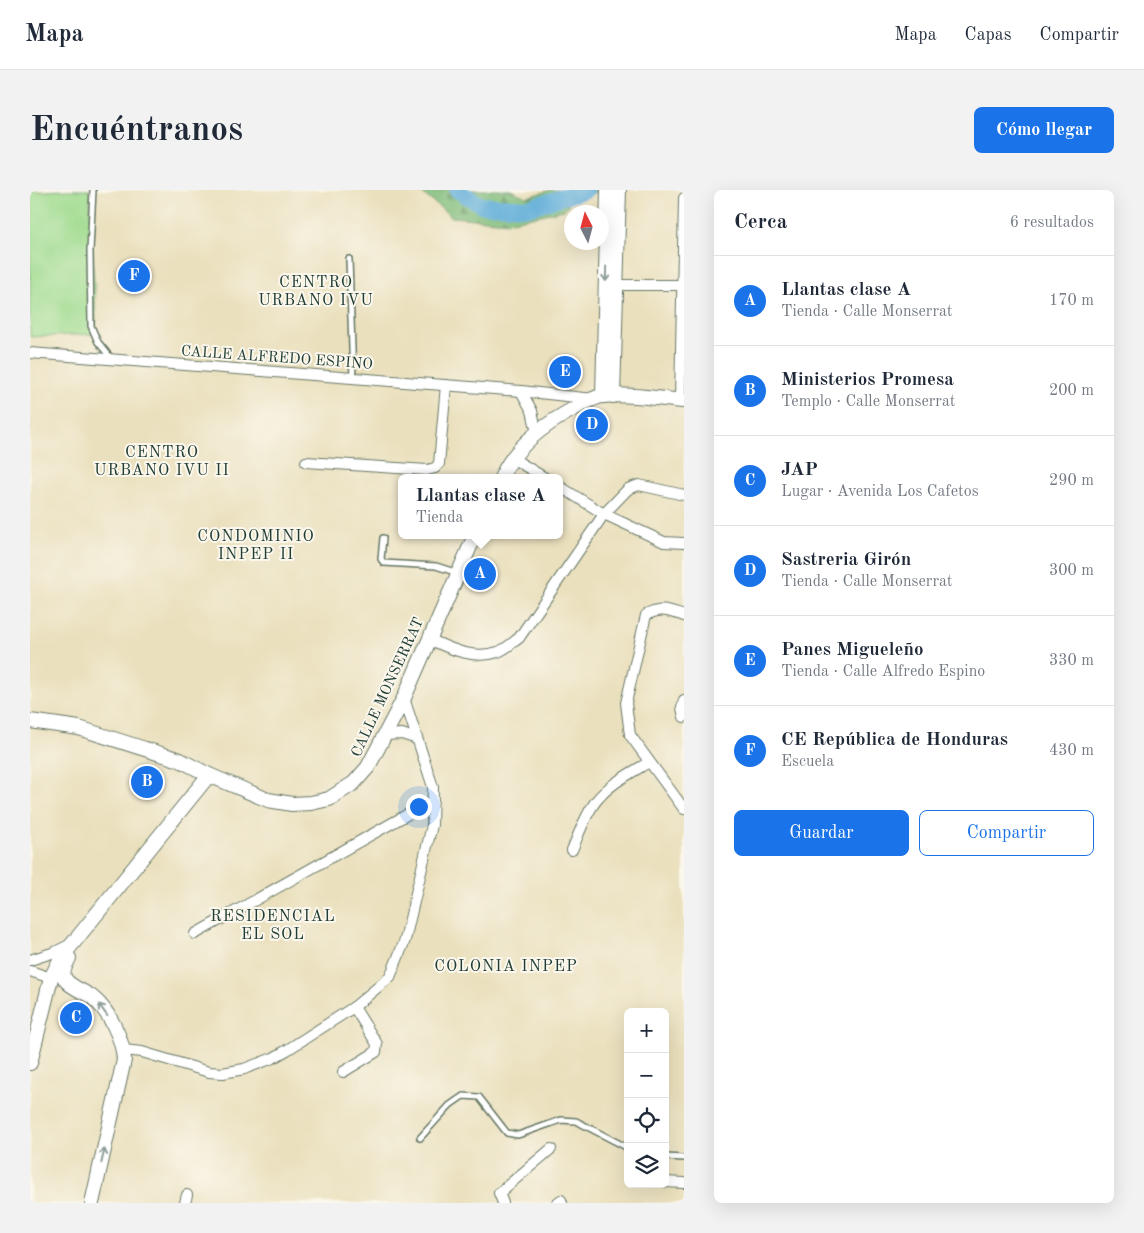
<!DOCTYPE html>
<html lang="es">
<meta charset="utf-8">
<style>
body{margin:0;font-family:"Old Standard TT",serif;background:#f2f2f3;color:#1f2937}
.controls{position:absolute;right:15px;bottom:15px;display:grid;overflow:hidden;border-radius:8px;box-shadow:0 5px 20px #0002}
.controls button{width:45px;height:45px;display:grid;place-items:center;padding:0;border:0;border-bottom:1px solid #e0e1e3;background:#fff;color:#1f2937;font:25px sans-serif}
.compass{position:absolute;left:534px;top:15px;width:45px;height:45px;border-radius:50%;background:#fff;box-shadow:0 5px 20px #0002;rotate:354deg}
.you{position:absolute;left:388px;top:616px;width:18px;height:18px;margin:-12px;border:4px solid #fff;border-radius:50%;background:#1a73e8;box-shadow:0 0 0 8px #1a73e833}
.badge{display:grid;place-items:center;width:32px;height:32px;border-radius:50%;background:#1a73e8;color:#fff;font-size:16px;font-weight:700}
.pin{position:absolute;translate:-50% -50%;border:2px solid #fff;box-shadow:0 1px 5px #0006}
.popup{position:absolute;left:368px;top:284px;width:165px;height:65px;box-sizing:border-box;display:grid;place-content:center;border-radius:8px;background:#fff;filter:drop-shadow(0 1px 4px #0005);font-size:16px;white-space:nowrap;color:#747a83}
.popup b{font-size:19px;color:#1f2937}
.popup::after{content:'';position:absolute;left:50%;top:100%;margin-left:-10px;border:10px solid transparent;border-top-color:#fff}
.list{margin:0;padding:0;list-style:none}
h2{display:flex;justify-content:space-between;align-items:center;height:65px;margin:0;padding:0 20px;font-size:21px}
h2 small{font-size:16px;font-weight:400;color:#747a83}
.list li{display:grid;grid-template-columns:32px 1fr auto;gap:15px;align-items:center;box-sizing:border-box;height:90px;padding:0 20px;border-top:1px solid #e0e1e3}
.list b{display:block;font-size:19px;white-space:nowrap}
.list p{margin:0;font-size:16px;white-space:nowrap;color:#747a83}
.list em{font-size:16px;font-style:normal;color:#747a83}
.actions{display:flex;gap:10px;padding:15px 20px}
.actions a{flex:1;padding:11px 0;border:1px solid #1a73e8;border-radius:8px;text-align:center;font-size:18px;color:#1a73e8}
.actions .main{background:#1a73e8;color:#fff}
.icon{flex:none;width:28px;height:28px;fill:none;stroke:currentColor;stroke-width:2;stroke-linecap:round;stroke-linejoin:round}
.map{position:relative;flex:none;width:654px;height:1013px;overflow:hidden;border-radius:8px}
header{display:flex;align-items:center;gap:30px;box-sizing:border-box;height:70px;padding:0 25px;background:#fff;border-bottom:1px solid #e0e1e3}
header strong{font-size:24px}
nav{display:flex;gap:28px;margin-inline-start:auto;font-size:18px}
.intro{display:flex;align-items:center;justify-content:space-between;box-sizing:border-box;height:120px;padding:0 30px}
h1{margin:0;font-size:35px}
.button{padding:12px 22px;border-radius:8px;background:#1a73e8;color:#fff;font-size:18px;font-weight:700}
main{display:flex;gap:30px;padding:0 30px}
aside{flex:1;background:#fff;border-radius:8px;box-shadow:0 5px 20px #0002}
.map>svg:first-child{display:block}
.forest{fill:url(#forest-firs);stroke:#507c57}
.garden{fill:#a0dc90;stroke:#608c62}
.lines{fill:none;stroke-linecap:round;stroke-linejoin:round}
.river{stroke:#60aed9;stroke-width:16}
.lane-casing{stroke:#667664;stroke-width:8}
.street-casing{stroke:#667664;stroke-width:12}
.secondary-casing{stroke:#667664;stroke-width:16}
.lane{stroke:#fff;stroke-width:5}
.street{stroke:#fff;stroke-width:10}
.secondary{stroke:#fff;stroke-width:14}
.oneway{stroke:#8f9e9a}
.labels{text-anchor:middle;stroke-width:4;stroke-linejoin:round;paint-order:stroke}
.street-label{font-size:15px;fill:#1f3d34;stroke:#fbf7ec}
.neighbourhood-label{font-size:16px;letter-spacing:1px;fill:#1f3d34;stroke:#fbf7ec}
</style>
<header>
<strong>Mapa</strong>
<nav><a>Mapa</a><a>Capas</a><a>Compartir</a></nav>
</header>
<div class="intro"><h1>Encuéntranos</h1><a class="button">Cómo llegar</a></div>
<main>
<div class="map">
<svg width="654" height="1013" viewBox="0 0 654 1013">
<defs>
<pattern id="forest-firs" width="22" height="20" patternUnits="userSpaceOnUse" patternTransform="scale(1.25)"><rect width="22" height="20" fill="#80bc7a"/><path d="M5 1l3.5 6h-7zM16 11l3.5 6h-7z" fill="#689a65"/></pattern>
</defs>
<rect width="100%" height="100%" fill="#fbf7ec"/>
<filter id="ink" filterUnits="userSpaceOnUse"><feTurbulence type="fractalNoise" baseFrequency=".02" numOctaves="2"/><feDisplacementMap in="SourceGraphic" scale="10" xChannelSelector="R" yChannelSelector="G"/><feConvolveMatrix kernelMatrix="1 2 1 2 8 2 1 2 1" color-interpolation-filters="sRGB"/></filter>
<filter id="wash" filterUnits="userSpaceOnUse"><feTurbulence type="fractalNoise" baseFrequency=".0096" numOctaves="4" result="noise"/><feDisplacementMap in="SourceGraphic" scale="20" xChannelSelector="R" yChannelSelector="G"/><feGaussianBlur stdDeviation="1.12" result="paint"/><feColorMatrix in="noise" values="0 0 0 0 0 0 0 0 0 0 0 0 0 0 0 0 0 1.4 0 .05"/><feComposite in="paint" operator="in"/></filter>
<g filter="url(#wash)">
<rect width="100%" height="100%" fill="#eae0bd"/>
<path class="forest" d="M388,0h92l17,7 24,-7 52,1 -24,5 -8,5 -7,9 -56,12 -56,-5z"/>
<path class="garden" d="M35,0h24l8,144 -67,3v-145z"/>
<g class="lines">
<path class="river" d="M427,0l24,15 46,3 59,-18"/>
</g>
</g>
<g filter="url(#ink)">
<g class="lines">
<defs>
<g id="lane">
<path d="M63,0l-3,61 1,75 7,16 13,16"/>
<path d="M319,69l4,119"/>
<path d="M353,348l-2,21 3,4 52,3 22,7"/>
<path d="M390,948l30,-33 13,-9 16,1 28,36 11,2 43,-15 15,1 52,27"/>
<path d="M635,967l19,1"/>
</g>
<g id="street">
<path d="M587,95h67"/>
<path d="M0,163l491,38 72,8"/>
<path d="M491,201l11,20 5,22"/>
<path d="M650,211l4,-203"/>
<path d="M482,268l33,20"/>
<path d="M276,272l121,8 8,-2 4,-4 7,-79"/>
<path d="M529,296l45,28 60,28 20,1"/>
<path d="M654,426c-16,-5 -22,-9 -38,-1l-20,88 4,32 54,74"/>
<path d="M399,449c21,10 45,21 69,13 8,-3 14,-9 21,-14l85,-124 24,-25 11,-4 45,10"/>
<path d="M654,510l-2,8 2,9"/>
<path d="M356,545l16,-1 15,5"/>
<path d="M542,660c7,-16 13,-35 24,-49 13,-17 35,-28 53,-39"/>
<path d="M165,744l238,-134"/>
<path d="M0,770l25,-8 16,-8"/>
<path d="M0,781l21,7"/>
<path d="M94,860l18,2 67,20 14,1 21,-4 29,-11 14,-8 67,-43 36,-30 15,-37 27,-115 1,-38 -29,-89"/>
<path d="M313,882l33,-20 1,-8 -23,-37"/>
<path d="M635,992l19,1"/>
<path d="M155,1013l2,-8"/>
<path d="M473,1013l-4,-10 52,-44"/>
<path d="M527,1013l4,-3 1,3"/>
</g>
<g id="secondary">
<path d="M573,206l5,-206"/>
<path d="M583,206l6,-206"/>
<path d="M471,288c14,-33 47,-56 78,-72 8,-4 15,-9 24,-10 23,-3 57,3 81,5"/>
<path d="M0,531l49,7 63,20 38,12 29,15 59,25 24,4 19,-1 18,-4 25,-16 14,-16 36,-69 71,-163"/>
<path d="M39,768c-3,6 -7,13 -5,19 4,10 21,14 29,21 16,13 30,41 31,62l-32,143"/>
<path d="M0,873l21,-85 10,-20 148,-183"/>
</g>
</defs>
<use href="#lane" class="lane-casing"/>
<use href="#street" class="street-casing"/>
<use href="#secondary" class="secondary-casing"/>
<use href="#lane" class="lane"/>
<use href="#street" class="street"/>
<use href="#secondary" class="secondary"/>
</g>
<defs><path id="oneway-shaft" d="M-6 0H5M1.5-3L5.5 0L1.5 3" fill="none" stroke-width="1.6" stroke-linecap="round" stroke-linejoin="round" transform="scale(1.25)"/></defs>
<g class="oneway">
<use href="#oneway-shaft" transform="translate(576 84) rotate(91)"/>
<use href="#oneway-shaft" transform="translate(73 820) rotate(-126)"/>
<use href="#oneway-shaft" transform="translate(73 966) rotate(-77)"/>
</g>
</g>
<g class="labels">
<g class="street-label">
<text transform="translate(247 167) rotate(4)" y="5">CALLE ALFREDO ESPINO</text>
<text transform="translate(357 497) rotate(-65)" y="5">CALLE MONSERRAT</text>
</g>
<g class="neighbourhood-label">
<text x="286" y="97">CENTRO<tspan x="286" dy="18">URBANO IVU</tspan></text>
<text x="132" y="267">CENTRO<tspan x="132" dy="18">URBANO IVU II</tspan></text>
<text x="226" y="351">CONDOMINIO<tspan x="226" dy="18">INPEP II</tspan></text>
<text x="243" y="731">RESIDENCIAL<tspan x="243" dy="18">EL SOL</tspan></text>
<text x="476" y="781">COLONIA INPEP</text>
</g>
</g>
</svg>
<div class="controls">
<button>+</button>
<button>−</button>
<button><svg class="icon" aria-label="locate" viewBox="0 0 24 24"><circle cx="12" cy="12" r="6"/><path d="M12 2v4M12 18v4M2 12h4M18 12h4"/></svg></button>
<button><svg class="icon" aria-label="layers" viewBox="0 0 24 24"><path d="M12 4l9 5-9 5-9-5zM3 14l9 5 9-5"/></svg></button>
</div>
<svg class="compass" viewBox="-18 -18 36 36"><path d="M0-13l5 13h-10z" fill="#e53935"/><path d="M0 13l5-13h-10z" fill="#747a83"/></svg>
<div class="you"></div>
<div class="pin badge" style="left:450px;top:384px">A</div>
<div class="popup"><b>Llantas clase A</b>Tienda</div>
<div class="pin badge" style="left:117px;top:592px">B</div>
<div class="pin badge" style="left:46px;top:828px">C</div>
<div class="pin badge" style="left:562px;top:235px">D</div>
<div class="pin badge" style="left:535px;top:182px">E</div>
<div class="pin badge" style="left:104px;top:86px">F</div>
</div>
<aside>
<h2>Cerca<small>6 resultados</small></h2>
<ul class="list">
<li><span class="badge">A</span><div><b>Llantas clase A</b><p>Tienda · Calle Monserrat</p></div><em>170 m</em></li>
<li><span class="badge">B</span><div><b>Ministerios Promesa</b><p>Templo · Calle Monserrat</p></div><em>200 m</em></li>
<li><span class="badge">C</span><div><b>JAP</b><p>Lugar · Avenida Los Cafetos</p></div><em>290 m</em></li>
<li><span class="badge">D</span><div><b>Sastreria Girón</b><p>Tienda · Calle Monserrat</p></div><em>300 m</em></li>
<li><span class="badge">E</span><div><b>Panes Migueleño</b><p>Tienda · Calle Alfredo Espino</p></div><em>330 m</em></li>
<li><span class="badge">F</span><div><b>CE República de Honduras</b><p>Escuela</p></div><em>430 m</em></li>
</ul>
<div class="actions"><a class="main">Guardar</a><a>Compartir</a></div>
</aside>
</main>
